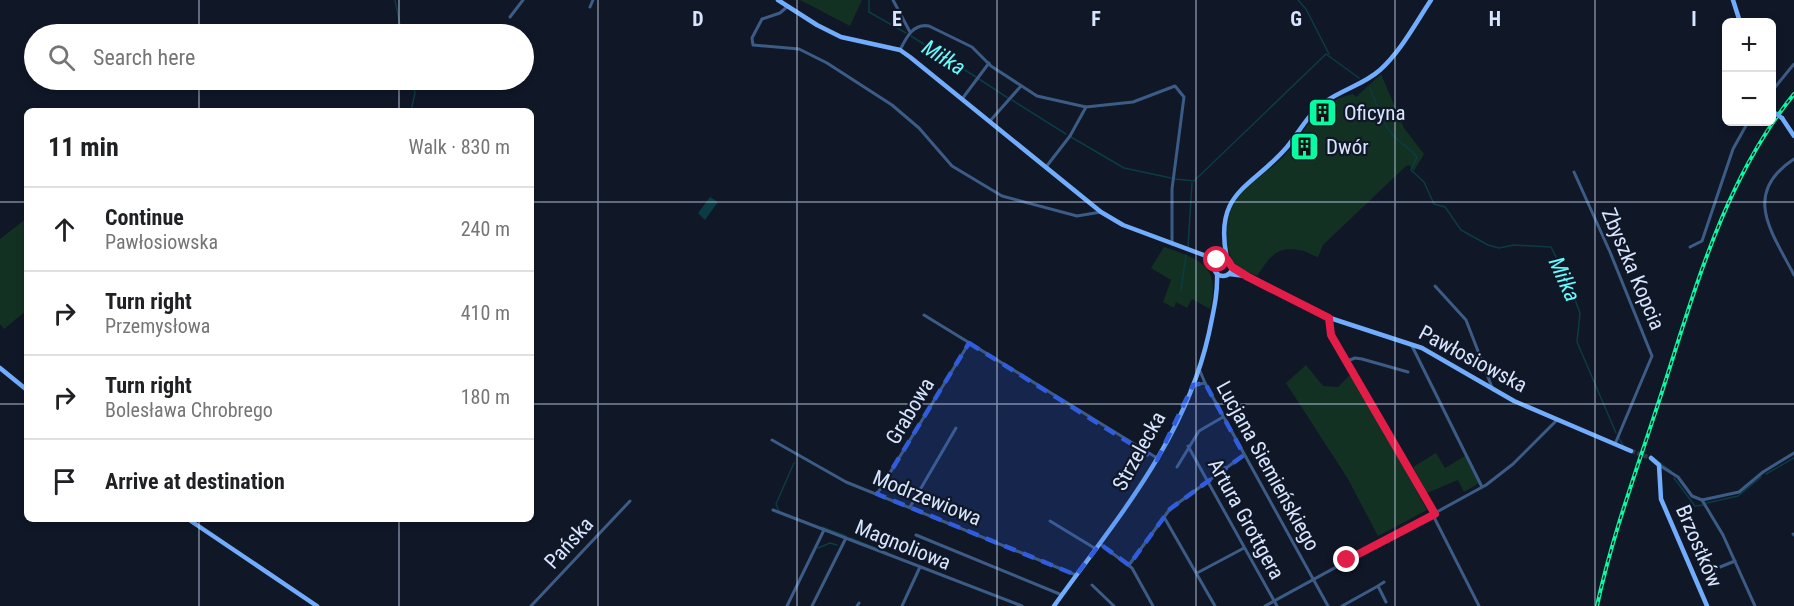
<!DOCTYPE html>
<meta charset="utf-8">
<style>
body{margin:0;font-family:"Roboto Condensed",sans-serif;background:#f2f2f2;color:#202124}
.controls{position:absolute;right:18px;top:18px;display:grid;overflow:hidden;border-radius:9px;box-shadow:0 3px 9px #0003}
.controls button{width:54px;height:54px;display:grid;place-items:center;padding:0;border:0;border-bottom:2px solid #e0e0e0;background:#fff;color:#202124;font:30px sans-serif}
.stop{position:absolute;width:18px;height:18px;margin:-14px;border:4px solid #e11d48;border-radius:50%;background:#fff}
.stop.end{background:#e11d48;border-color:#fff;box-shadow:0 2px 6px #0008}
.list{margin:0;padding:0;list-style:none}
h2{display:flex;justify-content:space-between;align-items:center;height:78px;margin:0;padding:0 24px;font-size:26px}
h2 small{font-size:20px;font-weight:400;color:#757577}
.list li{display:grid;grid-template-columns:39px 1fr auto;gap:18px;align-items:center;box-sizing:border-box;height:84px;padding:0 24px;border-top:2px solid #e0e0e0}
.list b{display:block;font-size:22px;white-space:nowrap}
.list p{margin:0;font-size:20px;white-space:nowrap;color:#757577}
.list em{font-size:20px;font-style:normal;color:#757577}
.icon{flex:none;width:33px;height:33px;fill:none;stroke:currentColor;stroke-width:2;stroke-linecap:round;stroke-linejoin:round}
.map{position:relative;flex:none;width:1794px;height:606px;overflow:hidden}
.search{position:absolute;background:#fff;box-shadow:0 3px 9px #0003;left:24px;top:24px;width:510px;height:66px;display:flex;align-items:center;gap:15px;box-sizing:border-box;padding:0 21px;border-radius:33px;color:#757577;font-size:22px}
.panel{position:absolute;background:#fff;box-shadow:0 3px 9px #0003;left:24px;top:108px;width:510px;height:414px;border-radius:9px}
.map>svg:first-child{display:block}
.green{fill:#133123}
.water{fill:#0c3b45}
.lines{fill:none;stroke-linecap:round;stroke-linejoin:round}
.stream{stroke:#0c3b45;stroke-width:1.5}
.secondary-tunnel{stroke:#2e3647;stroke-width:4.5;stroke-dasharray:4.5 2;stroke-linecap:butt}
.street{stroke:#3c5b85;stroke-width:3}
.secondary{stroke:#71adfc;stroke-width:4.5}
.rail-casing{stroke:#08faa3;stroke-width:4}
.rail{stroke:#101727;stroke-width:1.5;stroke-dasharray:4.5;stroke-linecap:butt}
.secondary-bridge{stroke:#71adfc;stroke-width:4.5}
.route{stroke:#e11d48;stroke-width:8}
.marked{fill:#305ddc;fill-opacity:0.2;stroke:#305ddc;stroke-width:4.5;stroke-dasharray:12 8;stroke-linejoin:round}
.grid{fill:none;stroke:#d7e5fe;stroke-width:1.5;stroke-opacity:0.55}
.labels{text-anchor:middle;stroke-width:4.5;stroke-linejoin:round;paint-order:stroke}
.poi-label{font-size:21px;fill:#d7e5fe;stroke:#101727;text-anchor:start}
.street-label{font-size:21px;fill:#d7e5fe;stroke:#101727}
.water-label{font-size:22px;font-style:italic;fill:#68fbfc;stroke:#101727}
.grid-label{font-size:20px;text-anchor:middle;font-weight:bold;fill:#d7e5fe;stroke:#101727;stroke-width:4.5;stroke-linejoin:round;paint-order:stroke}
</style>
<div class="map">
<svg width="1794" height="606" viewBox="0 0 1794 606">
<rect width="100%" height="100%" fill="#101727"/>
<g class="green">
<path d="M800,0h62l-12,26z"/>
<path d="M1381,74l23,54 20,26 -10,17 -5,-6 -3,1 -83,79 -5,12c-5,-1 -9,-4 -14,-6 -27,-6 -33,4 -47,25 -6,-3 -17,-6 -21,-11 -14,-17 -12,-51 3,-69 12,-15 31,-25 45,-40 27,-29 27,-52 69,-62l3,3z"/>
<path d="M27,218v92l-23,19 -4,-5v-85z"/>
<path d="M1164,247c36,12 57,19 46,62l-18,-10 -5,9 -11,-6 -2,6 -11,-6 8,-22 -20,-12z"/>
<path d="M1306,365l17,21 15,1 14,-14 75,137 -49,26 -30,-57 -62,-96z"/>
<path d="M1436,453l9,15 20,-12 14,27 -15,9 -6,-12 -31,13 -14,-26z"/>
</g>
<path class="water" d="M710,197l8,5 -13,18 -7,-7z"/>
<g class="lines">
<g class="stream">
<path d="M395,0l7,34"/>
<path d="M869,0v12l37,21"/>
<path d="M1298,0l8,9 23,45"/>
<path d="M911,36l65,41"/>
<path d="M979,79l29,19"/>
<path d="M1370,88c7,17 12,37 26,50 8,8 13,9 21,19l-6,13 13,12 10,22 11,3 16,23 27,15 11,3 15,-3 37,2 17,34 12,32 -3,29 39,91"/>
<path d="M1012,100l54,34"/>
<path d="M411,111l4,-18 -3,-13"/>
<path d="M1071,137l53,31 47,10"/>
<path d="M1175,179l19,2 132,-127 33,24"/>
<path d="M1188,247l4,-64"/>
<path d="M1181,291l5,-36"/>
<path d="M1619,438l4,7"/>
<path d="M1651,456l20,15"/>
<path d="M1766,474l28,-16"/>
<path d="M1674,478l21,28 8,-1"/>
<path d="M1707,503l31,-7 23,-19"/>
<path d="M779,511l-3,-7 18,-41"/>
<path d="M822,527l24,9"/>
<path d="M850,538l38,15"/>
<path d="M818,548l12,-5 7,2"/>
</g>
<path class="secondary-tunnel" d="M1631,451l20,7"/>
<g class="street">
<path d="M893,0l17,32"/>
<path d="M788,6l-8,7 -18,6 -10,19 1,7 46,4 28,14 65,42 27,23 33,38 50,30 75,20 24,-4"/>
<path d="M590,7l3,-7"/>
<path d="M510,17l13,-17"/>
<path d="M900,50c6,-12 13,-27 29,-24l43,21 19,19 46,30 49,11"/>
<path d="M1772,91l22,-27"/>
<path d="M962,99l27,-36"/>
<path d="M990,121l31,-35"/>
<path d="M1794,159c-53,35 -22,73 0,116"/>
<path d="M1046,167l24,-31 16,-29 47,-5 42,-16 9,11 -12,92v55"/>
<path d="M1574,172l36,80 42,104 -37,88"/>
<path d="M1690,247l12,-6 31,-92 15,-27"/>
<path d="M1435,286l31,34 27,70"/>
<path d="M924,315l233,143"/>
<path d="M1330,318l1,17 73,123 75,148"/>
<path d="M1412,346l70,141"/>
<path d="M1347,361l8,-3 7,1 46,13"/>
<path d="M1200,371l5,12 123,223"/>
<path d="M1193,385l12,-2"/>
<path d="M772,440l74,42 230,93"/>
<path d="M1188,446l89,160"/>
<path d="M1659,465l19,12 14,19 10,4 37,-8 24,-20 31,-19"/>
<path d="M1177,467l22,-36 24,-14"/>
<path d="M877,494l92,-151"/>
<path d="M1702,500l21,35 32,71"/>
<path d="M910,507l46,-79"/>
<path d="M773,510l249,96"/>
<path d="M1164,517l51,89"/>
<path d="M1050,521l46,28"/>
<path d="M1793,534l1,1"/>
<path d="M916,535l146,60"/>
<path d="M1100,544l32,24 21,38"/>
<path d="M1129,565l41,-56 74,-54"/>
<path d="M1715,569l20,-8"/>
<path d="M1197,573l47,-25"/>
<path d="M1092,585l22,21"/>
<path d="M1378,586l6,-4"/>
<path d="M531,606l99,-105"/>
<path d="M787,606l37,-76"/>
<path d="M812,606l34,-68"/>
<path d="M857,606l2,-3"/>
<path d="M902,606l18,-39"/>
<path d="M1265,606l221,-121 27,-21 44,-44"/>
<path d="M1342,606l36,-20 8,16"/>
</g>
<g class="secondary">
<path d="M778,0l39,25 24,12 59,13 10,7 191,155 22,13 94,35"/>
<path d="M1733,0l7,22"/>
<path d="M1782,118l12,18"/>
<circle cx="1223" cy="267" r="9"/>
<path d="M1227,259c-14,-68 24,-70 60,-112 13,-16 21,-33 38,-45 18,-13 38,-17 55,-32 21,-19 35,-46 51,-70"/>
<path d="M1232,267l98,51 92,30 92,53 117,50"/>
<path d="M1229,274l17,2"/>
<path d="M0,368l27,22"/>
<path d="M1651,458l8,7 2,34 46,107"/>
<path d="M188,519l129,87"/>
<path d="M1054,606c62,-87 131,-165 155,-273 4,-20 9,-39 8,-59"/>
</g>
<defs>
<path id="rail" d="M1597,606c15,-70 40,-137 62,-205 35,-107 63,-218 135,-307"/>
</defs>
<use href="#rail" class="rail-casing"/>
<use href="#rail" class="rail"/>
<path class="secondary-bridge" d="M1772,111l10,7"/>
</g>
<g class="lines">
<path class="route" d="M1217,260l10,-1 5,8 16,10 81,41 2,17 104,179 -88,46"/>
</g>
<path class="marked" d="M969,343l188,117 36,-75 12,-2 39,72 -74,54 -41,56 -29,-21 -24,31 -199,-81z"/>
<path class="grid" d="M199,0v34M399,0v34M598,0v606M797,0v606M997,0v606M1196,0v606M1395,0v606M1595,0v606M199,80v31M399,80v31M0,202h27M531,202h1263M0,404h27M531,404h1263M199,519v87M399,519v87"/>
<defs>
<symbol id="building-square" viewBox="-11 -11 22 22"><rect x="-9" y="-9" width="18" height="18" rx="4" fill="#08faa3" stroke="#101727"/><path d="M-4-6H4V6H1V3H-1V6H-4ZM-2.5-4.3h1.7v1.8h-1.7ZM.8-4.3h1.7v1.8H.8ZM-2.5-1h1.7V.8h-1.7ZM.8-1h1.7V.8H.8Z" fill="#111"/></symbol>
</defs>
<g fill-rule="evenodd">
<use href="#building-square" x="1306" y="96" width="33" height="33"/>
<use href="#building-square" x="1288" y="130" width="33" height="33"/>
</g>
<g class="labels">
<g class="poi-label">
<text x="1344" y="120">Oficyna</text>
<text x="1326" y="154">Dwór</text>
</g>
<g class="street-label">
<text transform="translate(1633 269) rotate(67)" y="7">Zbyszka Kopcia</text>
<text transform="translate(1473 359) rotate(28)" y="7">Pawłosiowska</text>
<text transform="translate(910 411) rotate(-59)" y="7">Grabowa</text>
<text transform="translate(1139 451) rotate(-61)" y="7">Strzelecka</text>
<text transform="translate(1268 466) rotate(61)" y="7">Lucjana Siemieńskiego</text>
<text transform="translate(927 498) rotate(22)" y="7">Modrzewiowa</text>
<text transform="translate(1246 519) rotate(61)" y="7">Artura Grottgera</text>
<text transform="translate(569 543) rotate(-48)" y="7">Pańska</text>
<text transform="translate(903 545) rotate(22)" y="7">Magnoliowa</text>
<text transform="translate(1699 546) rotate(67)" y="7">Brzostków</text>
</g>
<g class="water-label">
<text transform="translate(944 57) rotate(32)" y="8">Miłka</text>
<text transform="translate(1565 279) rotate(66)" y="8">Miłka</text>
</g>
</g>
<g class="grid-label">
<text x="698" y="26">D</text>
<text x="897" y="26">E</text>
<text x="1096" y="26">F</text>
<text x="1296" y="26">G</text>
<text x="1495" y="26">H</text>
<text x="1694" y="26">I</text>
</g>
</svg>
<div class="controls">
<button>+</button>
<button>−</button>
</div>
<div class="stop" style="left:1217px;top:260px"></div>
<div class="stop end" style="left:1347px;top:560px"></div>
<div class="search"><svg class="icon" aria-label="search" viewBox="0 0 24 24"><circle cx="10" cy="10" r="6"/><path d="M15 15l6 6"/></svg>Search here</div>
<section class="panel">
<h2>11 min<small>Walk · 830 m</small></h2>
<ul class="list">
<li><svg class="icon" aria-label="ahead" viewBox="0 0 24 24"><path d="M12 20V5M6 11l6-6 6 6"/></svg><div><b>Continue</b><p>Pawłosiowska</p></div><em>240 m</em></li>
<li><svg class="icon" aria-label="right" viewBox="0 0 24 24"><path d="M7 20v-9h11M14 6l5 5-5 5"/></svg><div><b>Turn right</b><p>Przemysłowa</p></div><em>410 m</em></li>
<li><svg class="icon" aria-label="right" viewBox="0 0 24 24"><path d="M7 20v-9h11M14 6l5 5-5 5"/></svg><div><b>Turn right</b><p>Bolesława Chrobrego</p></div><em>180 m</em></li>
<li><svg class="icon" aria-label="arrive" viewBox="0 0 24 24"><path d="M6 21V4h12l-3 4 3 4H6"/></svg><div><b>Arrive at destination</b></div></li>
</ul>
</section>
</div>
